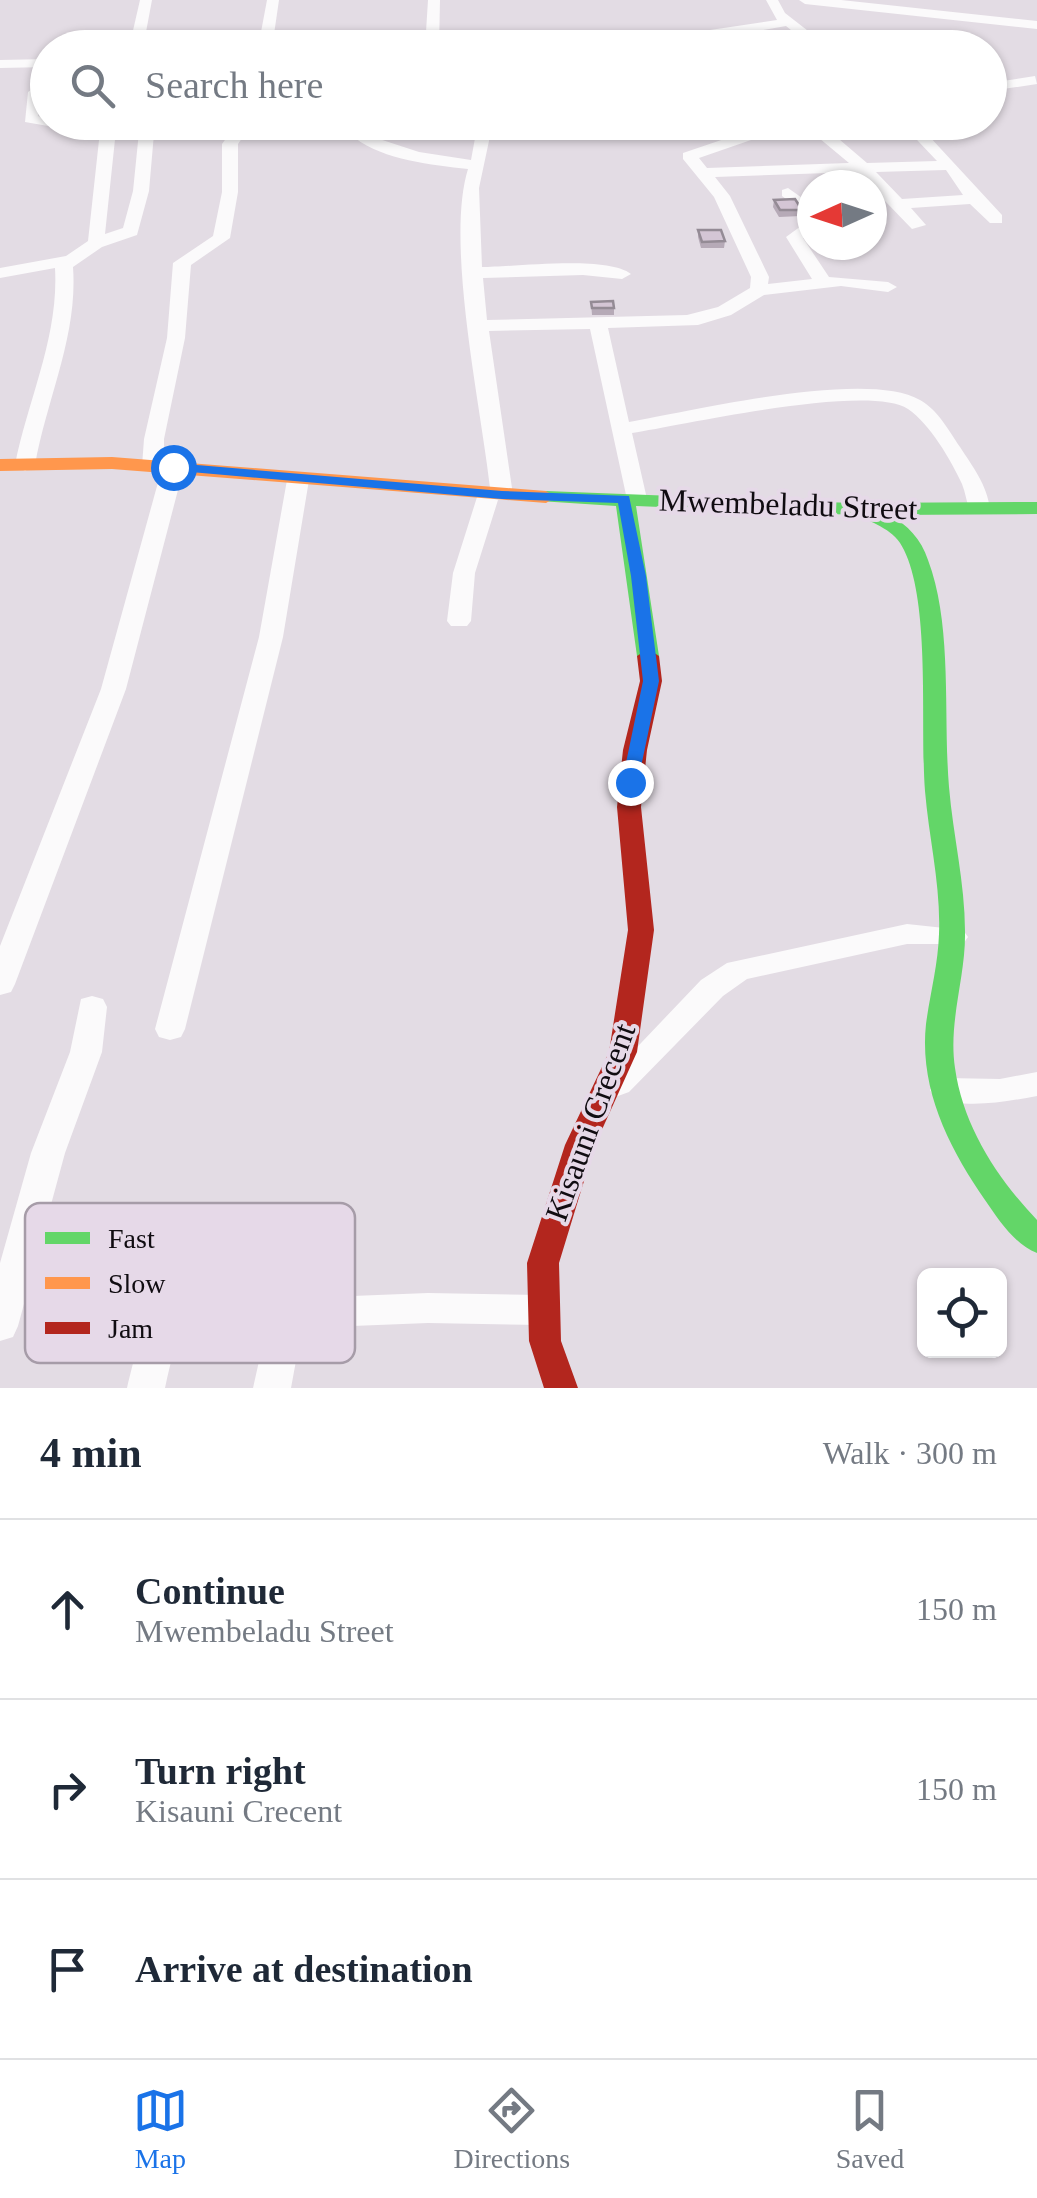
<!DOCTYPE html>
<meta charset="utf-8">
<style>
body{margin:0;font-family:Georgia,serif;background:#f6f6f7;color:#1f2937}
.controls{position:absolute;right:30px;bottom:30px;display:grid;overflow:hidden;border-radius:15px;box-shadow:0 2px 8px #0004}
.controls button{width:90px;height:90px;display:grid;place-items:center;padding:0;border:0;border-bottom:2px solid #e0e1e3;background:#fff;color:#1f2937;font:50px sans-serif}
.compass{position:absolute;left:797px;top:170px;width:90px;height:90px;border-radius:50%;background:#fff;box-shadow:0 2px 8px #0004;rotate:267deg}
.stop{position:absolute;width:30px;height:30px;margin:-22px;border:8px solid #1a73e8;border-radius:50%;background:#fff}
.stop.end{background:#1a73e8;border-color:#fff;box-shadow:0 2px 10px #0008}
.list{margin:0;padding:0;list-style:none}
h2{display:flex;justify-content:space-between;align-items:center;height:130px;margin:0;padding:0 40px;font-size:42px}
h2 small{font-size:32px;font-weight:400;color:#747a83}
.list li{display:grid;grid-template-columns:65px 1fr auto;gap:30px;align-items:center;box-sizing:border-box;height:180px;padding:0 40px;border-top:2px solid #e0e1e3}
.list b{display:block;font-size:38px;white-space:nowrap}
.list p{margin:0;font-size:32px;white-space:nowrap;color:#747a83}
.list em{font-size:32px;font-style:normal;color:#747a83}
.icon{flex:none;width:55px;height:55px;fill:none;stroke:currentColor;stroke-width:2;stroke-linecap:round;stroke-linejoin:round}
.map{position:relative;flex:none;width:1037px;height:1388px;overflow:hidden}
.search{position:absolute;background:#fff;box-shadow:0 2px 8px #0004;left:30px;right:30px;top:30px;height:110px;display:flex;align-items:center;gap:25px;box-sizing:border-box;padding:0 35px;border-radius:55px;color:#747a83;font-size:38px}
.sheet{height:670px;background:#fff}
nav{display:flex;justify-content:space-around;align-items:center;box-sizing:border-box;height:140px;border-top:2px solid #e0e1e3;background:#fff;font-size:28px;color:#747a83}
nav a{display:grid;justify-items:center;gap:5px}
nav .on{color:#1a73e8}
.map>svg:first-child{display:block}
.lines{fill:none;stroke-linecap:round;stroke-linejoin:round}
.street{fill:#fbfafb;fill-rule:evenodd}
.fast{fill:#63d668;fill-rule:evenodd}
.slow{fill:#ff974d;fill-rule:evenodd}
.jam{fill:#b3261e;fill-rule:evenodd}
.wall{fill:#b6aab7}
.building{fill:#d4c6d5;stroke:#948b95;stroke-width:2.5}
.route{fill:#1a73e8}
.labels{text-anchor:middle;stroke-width:8;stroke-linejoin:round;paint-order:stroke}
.street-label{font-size:32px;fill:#100c11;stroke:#e6d9e8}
.key{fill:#e6d9e8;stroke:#a69ca8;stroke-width:2.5}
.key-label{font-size:28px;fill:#100c11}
</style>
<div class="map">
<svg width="1037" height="1388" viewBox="0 0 1037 1388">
<rect width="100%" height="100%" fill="#e3dce4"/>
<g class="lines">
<g class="street">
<path d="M140,0h12l-9,48h-14z"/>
<path d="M267,0h12l-7,48h-14z"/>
<path d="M428,0h12l-1,48h-14z"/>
<path d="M766,0h12l7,13 45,35 -20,-4 -44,4 35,-10 -15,-12 -109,19 -88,3 188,-28z"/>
<path d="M799,0h42l196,21v8l-232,-25z"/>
<path d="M73,35h10v13h-14z"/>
<path d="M379,41l5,1 3,6h-14z"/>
<path d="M48,59v8l-48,1v-8z"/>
<path d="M1035,76l2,8 -47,7v-8z"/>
<path d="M48,78l-10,38 17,6 -7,4 -23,-4 3,-30z"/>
<path d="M94,122h16l6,8 -11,104 18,-6 10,-37 7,-69h15l-6,69 -12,44 -35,12 -29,20c5,69 -26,131 -38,198l-10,6 -10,-6c13,-66 44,-128 40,-197l-55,10v-10l66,-12 22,-15 12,-110z"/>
<path d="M238,122h15l-15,22v48l-8,46 -39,27 -6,73 -21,101v27l9,-5 11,6 -58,222 -111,295 -4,8 -11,3v-49l101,-257 61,-221 -9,4 -11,-6 2,-27 23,-101 6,-75 40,-27 9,-44v-48z"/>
<path d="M355,122h15v14l49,16 52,8 7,-38h15l-14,66 3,79c33,0 125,-12 149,7l-9,5 -39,-4 -100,3 4,42 200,-5 31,-8 32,-19 1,-11 -37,-80 -31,-38v-6l91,-31h45l48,41 70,-2 -37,-39h16l86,93v8h-12l-20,-19 -59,4 15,17 -14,4 -55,-57 -142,5 15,19 39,81 -1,7 44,-5 -26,-42 26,-19v13l-9,7 26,39 59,5 9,5 -9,5 -47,-6 -77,9 -33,20 -33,10 -90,3 21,94c64,-11 237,-53 291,-22 18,10 29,31 40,47 13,20 27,38 30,62l-3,5h-16c-4,-9 -5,-20 -9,-30 -11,-24 -32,-60 -54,-75 -41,-26 -223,16 -276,24l15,66 -3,5h-16l-38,-175 -101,2 24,164 -3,5h-12l-23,73 -4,48 -4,5h-16l-4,-5 6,-48 25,-79 12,-6c-9,-82 -45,-245 -22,-319 -36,-4 -84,-9 -113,-31zM786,128h21l42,35 -142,5 -8,-10zM946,170l17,25 -61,4 -26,-27z"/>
<path d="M788,188l24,17v13l-30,-22v-6z"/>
<path d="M298,474l11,6 -26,157 -98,392 -4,8 -11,3 -11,-3 -4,-8 104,-392 28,-157z"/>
<path d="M907,924l56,6 5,7 -5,7h-56l-160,35 -24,17 -94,96 -11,4 -11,-4 -5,-8 99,-104 26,-17z"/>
<path d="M92,996l11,3 4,8 -5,45 -37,101 -47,173 -5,11 -13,4v-78l31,-110 39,-101 11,-53z"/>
<path d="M1037,1072v24c-33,6 -70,13 -102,2l-5,-8 5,-8 11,-4 54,1z"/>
<path d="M218,1280l84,18 126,-5 114,2 13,4 5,11 -5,11 -13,4 -114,-2 -126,5 -11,60h-38l15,-67c-82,-18 -85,-14 -103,67h-38c16,-62 19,-100 91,-108z"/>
</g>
<path class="fast" d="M546,491l306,12 185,-1v12l-148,1c19,10 32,24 39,45 25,66 15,156 21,227 4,48 16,96 16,144 1,46 -17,90 -10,137 8,58 42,110 82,152v33c-22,-8 -39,-34 -52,-53 -36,-52 -66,-111 -59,-176 4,-30 12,-59 13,-90 2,-48 -10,-95 -14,-143 -5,-65 6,-186 -21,-241 -9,-20 -29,-26 -47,-35l-221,-9 23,150 -11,7 -11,-7 -21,-150 -77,-5 -3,-4 3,-4z"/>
<path class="slow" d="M112,457l434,34 10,6 -10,6 -434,-34 -112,2v-12z"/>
<path class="jam" d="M648,649l11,7 3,25 -15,69 -6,57 13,123 -17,122 -42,93 -36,118 2,78 17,47h-34l-15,-47 -2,-78 38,-118 44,-93 19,-122 -11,-123 6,-57 17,-69 -3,-25z"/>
</g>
<g class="wall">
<path d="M774,200l28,10 -1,6 -22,1 -6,-10z"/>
<path d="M698,230l27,11 -1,7h-23l-3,-11z"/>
<path d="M591,302l23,6v7h-22z"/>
</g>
<g class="building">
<path d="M795,199l7,11h-22l-6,-10z"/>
<path d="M698,230h23l4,11 -23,1z"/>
<path d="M613,301l1,7h-22l-1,-6z"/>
</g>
<path class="route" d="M173,463l329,28 127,5 17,80 13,105 -22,105 -7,2 -8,-6 21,-101 -12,-105 -13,-73 -116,-4 -334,-29 -2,-3z"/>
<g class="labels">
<g class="street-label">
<text transform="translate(788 504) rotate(2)" y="11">Mwembeladu Street</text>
<text transform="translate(590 1122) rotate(-70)" y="11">Kisauni Crecent</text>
</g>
</g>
<rect x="25" y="1203" width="330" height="160" rx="15" class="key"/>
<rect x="45" y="1232" width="45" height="12" fill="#63d668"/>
<rect x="45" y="1277" width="45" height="12" fill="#ff974d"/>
<rect x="45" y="1322" width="45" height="12" fill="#b3261e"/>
<g class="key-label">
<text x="108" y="1248">Fast</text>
<text x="108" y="1293">Slow</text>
<text x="108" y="1338">Jam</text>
</g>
</svg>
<div class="controls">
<button><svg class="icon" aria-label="locate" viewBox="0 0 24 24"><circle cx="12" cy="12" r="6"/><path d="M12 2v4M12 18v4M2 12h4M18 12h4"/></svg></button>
</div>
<svg class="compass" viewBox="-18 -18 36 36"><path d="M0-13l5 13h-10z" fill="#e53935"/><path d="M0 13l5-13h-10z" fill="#747a83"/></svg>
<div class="stop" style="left:173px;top:467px"></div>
<div class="stop end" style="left:630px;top:782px"></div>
<div class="search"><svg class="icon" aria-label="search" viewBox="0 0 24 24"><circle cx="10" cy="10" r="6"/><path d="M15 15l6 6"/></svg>Search here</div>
</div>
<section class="sheet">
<h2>4 min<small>Walk · 300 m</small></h2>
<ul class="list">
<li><svg class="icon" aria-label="ahead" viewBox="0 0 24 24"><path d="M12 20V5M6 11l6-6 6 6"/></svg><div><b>Continue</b><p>Mwembeladu Street</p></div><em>150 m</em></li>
<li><svg class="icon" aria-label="right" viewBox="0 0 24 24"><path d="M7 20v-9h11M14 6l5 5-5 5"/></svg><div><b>Turn right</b><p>Kisauni Crecent</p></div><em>150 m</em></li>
<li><svg class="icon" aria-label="arrive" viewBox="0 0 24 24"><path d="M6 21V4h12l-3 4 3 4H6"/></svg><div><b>Arrive at destination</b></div></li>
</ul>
</section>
<nav>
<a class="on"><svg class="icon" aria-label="map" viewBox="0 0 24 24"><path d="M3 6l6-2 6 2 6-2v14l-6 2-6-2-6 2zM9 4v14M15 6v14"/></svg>Map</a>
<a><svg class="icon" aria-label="directions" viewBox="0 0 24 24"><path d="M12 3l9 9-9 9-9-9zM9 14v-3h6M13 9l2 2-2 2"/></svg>Directions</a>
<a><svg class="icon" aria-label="saved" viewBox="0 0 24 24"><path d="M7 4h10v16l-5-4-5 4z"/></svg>Saved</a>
</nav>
